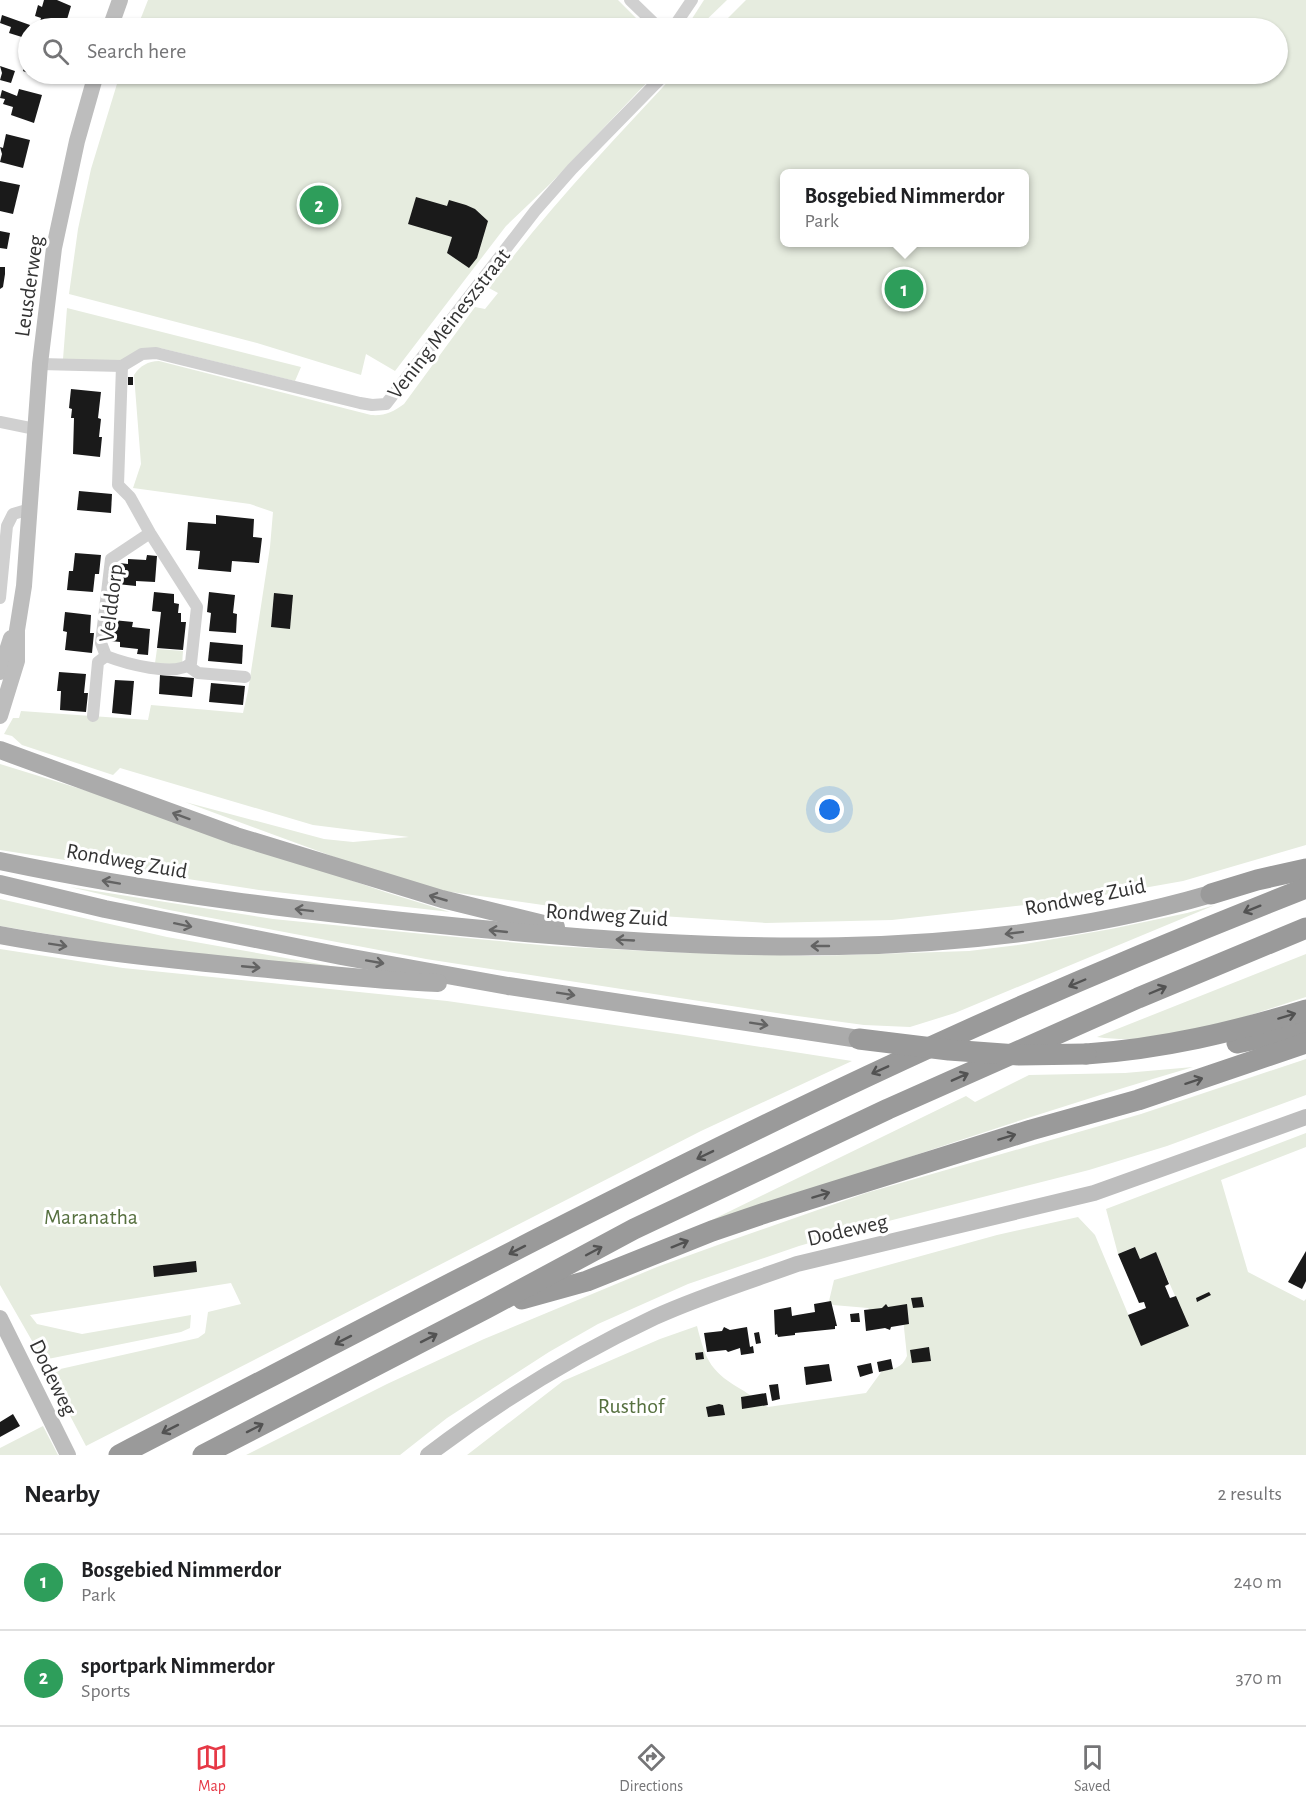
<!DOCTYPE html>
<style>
body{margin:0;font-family:"Alegreya Sans",sans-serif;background:#f6f6f6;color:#202124}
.you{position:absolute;left:830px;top:810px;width:21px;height:21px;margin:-15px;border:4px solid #fff;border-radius:50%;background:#1a73e8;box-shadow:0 0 0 9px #1a73e833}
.badge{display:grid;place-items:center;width:39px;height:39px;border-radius:50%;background:#e63946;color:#fff;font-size:20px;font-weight:700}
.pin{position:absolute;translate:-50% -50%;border:3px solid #fff;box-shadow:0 2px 6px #0006}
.popup{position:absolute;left:780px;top:169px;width:249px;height:78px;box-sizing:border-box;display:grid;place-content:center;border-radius:9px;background:#fff;filter:drop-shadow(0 2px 4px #0005);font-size:20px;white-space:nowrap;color:#757577}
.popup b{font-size:22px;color:#202124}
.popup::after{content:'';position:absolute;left:50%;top:100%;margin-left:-12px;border:12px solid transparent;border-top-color:#fff}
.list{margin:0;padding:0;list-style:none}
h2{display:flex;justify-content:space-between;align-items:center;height:78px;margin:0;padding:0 24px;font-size:26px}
h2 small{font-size:20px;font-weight:400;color:#757577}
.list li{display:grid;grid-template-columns:39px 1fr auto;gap:18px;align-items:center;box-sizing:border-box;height:96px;padding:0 24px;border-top:2px solid #e0e0e0}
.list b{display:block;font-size:22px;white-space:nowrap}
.list p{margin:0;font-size:20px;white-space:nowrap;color:#757577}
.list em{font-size:20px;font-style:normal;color:#757577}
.icon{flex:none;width:33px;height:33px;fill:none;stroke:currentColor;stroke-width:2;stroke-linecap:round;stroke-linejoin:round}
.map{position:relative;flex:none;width:1306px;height:1455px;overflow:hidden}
.search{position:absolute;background:#fff;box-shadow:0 2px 4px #0004;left:18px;right:18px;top:18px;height:66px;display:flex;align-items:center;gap:15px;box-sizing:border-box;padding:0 21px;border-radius:33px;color:#757577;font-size:22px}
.sheet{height:270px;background:#fff}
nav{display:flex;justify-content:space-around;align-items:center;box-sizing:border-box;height:84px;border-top:2px solid #e0e0e0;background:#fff;font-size:16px;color:#757577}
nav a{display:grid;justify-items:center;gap:3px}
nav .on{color:#e63946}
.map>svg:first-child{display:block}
.green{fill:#e6ecdf;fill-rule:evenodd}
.building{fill:#1a1a1a}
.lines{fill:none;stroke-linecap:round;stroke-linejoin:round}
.street{stroke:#d0d0d0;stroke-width:12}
.secondary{stroke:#bdbdbd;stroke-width:16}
.primary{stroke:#ababab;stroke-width:18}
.highway{stroke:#9a9a9a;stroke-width:21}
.highway-bridge{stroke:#9a9a9a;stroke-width:21}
.oneway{stroke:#636363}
.oneway2{stroke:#525252}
.labels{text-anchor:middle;stroke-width:6;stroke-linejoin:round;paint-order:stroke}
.street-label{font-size:22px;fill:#333;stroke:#fff}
.park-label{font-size:22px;fill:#56703f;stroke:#fff}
</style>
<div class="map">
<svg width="1306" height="1455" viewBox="0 0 1306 1455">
<rect width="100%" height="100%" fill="#fff"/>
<g class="green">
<path d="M148,0h470l28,28h-509z"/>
<path d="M704,0h23l-29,28h-12z"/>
<path d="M746,0h560v845l-123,36 -96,17 -195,22 -126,3 -181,-12 -141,-20 -96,-29 -163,-60 139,37 29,3 56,-5 -96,-12 -193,-57 -7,7 -91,-30 -10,-9 -8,-2 9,-16h6l2,-7 127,9 3,-15 92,8 5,-22 22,-144 3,-35 -23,-8 -117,-16 8,-24 -7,-89c6,-9 14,-14 25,-14l212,54c14,1 22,-3 33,-11l71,-97 10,2 13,-16 -9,-5c56,-76 122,-145 186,-214h603v-46h-560zM784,174h240v68h-240z"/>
<path d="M120,74h535l-105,110 -44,42 -111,145 -29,-17 -5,21 -104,-32 -188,-49 9,-65 13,-60z"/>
<path d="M67,308l234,59 -6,14 -135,-33h-8l-34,14 -55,-3z"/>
<path d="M157,649l26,2 -1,14 -27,-2z"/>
<path d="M0,764l139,43 246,85 65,20 -191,-22 -259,-40z"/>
<path d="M70,887l203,32 151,15 128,12 113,6 149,4 155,-5 56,-7 86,-15 76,-16 28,-8 -260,108 -45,14 -46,-2 -74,-10 -364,-56 -262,-50z"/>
<path d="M0,899l167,38 175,31 -169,-13 -173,-29z"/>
<path d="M0,949l123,19 324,33 237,34 168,26 -151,70 -615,315 -39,-74 151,-34 7,-5 3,-21 33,-8 -10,-21 -201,32 7,9 45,10 109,-19 -1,13 -9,4 -138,28 -43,-75z"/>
<path d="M1306,954v43c-66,21 -138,50 -209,40z"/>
<path d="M1306,1059v36l-139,51 -78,24 -220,56 -70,20 -111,38 -90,40 -49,28 -102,66 -47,37h-154l141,-71 97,-45 173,-72 69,-25 140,-49 275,-79z"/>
<path d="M1193,1067c-173,51 -344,110 -514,169l287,-140 9,6 54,-27 96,-2z"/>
<path d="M1306,1133v14l-85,33 27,92 56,29 2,-2v156h-839l96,-74 97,-42 37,-13c9,36 14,46 47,65 8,5 15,12 24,16l98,-14 16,-22c12,-2 20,-3 25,-15l-5,-47 -30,3 -4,-4 -35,-3 -4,-4 5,-21 163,-45 81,-18 17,18 46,110 47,-20 -32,-72 -16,6 -6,-12 -16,7 -12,-45z"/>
<path d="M43,1426l15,29h-58v-7z"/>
</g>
<g class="building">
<path d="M44,0h13l14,6 -6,20 1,2h-20l-7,-3 2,-7 -6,-2 3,-11 4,2z"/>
<path d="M2,15l28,10 -5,13 -16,-5 2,-6 -11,-4z"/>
<path d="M28,57v16l-5,-2z"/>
<path d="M0,66l15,5 -4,12 -11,-3 2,-7z"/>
<path d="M33,74h16l-2,5z"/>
<path d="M19,89l23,6 -8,28 -23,-8 2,-8 -10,-3 2,-5 -5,-1 2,-8 15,6z"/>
<path d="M6,134l24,6 -7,28 -23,-6 2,-8 -2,-7 3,1z"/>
<path d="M0,181l20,4 -7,29 -13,-3z"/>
<path d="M416,197l31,9 2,-6 17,5 9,4 13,12 -11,37 -8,10 -22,-15 5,-16 -44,-13z"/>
<path d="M0,231l10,2 -3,16 -7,-1z"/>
<path d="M0,267h5v7l-2,13 -3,2z"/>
<rect x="128" y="377" width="5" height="8"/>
<path d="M71,389l30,3 -3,26 3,1 -2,18h3l-2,20 -27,-3 1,-36h-3l1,-9 -3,-1z"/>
<path d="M79,491l33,3 -1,19 -34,-3z"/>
<path d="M216,515l38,4 -1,18 9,1 -3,25 -27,-2 -1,11 -33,-3 2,-18 -14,-1 2,-28 28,2z"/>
<path d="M75,553l26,2 -2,19h-4l-2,18 -26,-2 2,-19h4z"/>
<path d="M147,555l10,1 -2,26 -19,-1v5l-19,-2 2,-21 9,1v-5l18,1z"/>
<path d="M154,592l20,2v9l5,1 -1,9h3v9h5l-3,28 -26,-2 4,-36 -9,-1z"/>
<path d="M209,592l26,3 -2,18 4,1 -1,19 -27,-2 2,-18 -4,-1z"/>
<path d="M274,593l19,2 -3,34 -19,-2z"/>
<path d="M65,612l26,3 -1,18h4l-2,20 -27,-3 2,-18 -4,-1z"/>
<path d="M113,620l20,2 -1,5 18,2 -2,26 -11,-1 1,-5 -18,-2v-5l-9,-1z"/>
<path d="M210,642l33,3 -1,19 -34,-3z"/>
<path d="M59,672l27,2 -2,19h4l-2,19 -26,-2 1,-19h-4z"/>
<path d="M160,675l34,3 -2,19 -33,-3z"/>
<path d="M115,680l19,1 -3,34 -19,-2z"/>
<path d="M211,683l34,3 -2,19 -34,-3z"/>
<path d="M1135,1247l5,12 16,-7 13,32 -4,2 5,12 6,-2 13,30 -48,20 -13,-31 18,-7 -2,-6 -5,1 -21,-49z"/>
<path d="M1306,1251v30l-4,8 -14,-7z"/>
<path d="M196,1261l1,11 -43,5 -1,-11z"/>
<path d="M1209,1292l2,3 -14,7 -1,-4z"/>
<path d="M922,1297l2,10 -11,1 -2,-10z"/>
<path d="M831,1301l6,25h-2v3l-40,4v2l-17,2 -1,-3 -2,1 -1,-25 17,-3 1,9 5,-1 18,-3 -1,-8z"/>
<path d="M886,1304l2,3 19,-3 2,20 -18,3 -1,3 -5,-2 -19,3 -2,-21 18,-2z"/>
<path d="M859,1313l1,9h-9l-1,-8z"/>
<path d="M724,1327l6,3 17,-3 3,20 3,-1 1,7 -13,2 -1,-7 -12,4 -2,-2 -19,2 -3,-19 18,-2z"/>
<path d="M759,1332l2,11 -5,1 -2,-11z"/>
<path d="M929,1347l2,14 -19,2 -2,-13z"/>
<path d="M703,1352l1,7 -8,1 -1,-7z"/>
<path d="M891,1359l2,10 -14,3 -2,-10z"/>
<path d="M871,1363l2,10 -13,4 -3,-11z"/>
<path d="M829,1364l3,17 -26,4 -2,-18z"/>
<path d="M778,1384l2,15 -8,2 -3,-16z"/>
<path d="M766,1393l2,12 -26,4 -1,-12z"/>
<path d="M719,1404l4,1 2,10 -17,2 -2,-10z"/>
<path d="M13,1414l7,12 -20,11v-15z"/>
</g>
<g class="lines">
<g class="street">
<path d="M630,0l29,28"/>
<path d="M673,28l19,-28"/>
<path d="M40,364l82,2 20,-12 14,-1 204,50 12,2 14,-1 149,-193 37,-42 93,-95"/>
<path d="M122,366l-4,119 12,12 20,36 47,74 -6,56c-15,15 -67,0 -85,-7l-5,-13 10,-84 39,-26"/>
<path d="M0,422l35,7"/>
<path d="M0,598l7,-72 6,-12 17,-5"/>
<path d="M188,666l10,7 47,4"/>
<path d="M93,716l5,-54 8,-6"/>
</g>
<g class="secondary">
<path d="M110,28l10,-28"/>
<path d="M0,672l11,-34"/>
<path d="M0,716l17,-55v-31l7,-44 16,-222 14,-116 23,-107 19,-67"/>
<path d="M0,1318l68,137"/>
<path d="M428,1455c71,-54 146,-100 227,-138 46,-21 95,-36 142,-53l297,-71 212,-76"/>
</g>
<g class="primary">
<path d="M0,750l236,86 206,63 114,28"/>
<path d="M0,861c152,32 307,51 461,66 249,24 507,38 750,-33"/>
<path d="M0,884l105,25 236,47 167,30 351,53"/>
<path d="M0,935c92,17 185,26 278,35 53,5 106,11 160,13"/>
</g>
<g class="highway">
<path d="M1211,894l46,-14 49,-11"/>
<path d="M1237,1043l69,-15"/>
<path d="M1086,1054c76,-5 147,-22 220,-44"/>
<path d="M522,1299l65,-18 125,-50 53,-18 266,-83 107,-30 168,-57"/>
<path d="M119,1455c249,-128 496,-260 749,-379 144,-68 291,-130 438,-188"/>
<path d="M203,1455l284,-147 147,-79 254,-120 250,-111 168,-70"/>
</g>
<path class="highway-bridge" d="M859,1039l90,11 70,5 67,-1"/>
</g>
<defs><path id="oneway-shaft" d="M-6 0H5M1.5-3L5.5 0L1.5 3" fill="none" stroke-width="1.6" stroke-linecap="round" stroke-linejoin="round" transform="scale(1.5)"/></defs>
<g class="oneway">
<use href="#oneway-shaft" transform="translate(181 816) rotate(-160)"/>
<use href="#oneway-shaft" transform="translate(111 882) rotate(-170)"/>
<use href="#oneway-shaft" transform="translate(438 898) rotate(-164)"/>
<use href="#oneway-shaft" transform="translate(304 910) rotate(-173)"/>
<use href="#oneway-shaft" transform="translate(183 925) rotate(12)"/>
<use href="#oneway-shaft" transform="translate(498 931) rotate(-174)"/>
<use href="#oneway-shaft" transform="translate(1014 933) rotate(173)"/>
<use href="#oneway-shaft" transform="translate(625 940) rotate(-177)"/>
<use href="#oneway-shaft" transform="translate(58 945) rotate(9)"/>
<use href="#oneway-shaft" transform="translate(820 946) rotate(-180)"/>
<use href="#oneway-shaft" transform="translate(375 962) rotate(10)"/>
<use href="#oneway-shaft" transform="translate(251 967) rotate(5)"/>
<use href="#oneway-shaft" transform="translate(566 994) rotate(9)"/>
<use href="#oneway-shaft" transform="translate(759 1024) rotate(9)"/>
</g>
<g class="oneway2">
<use href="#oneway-shaft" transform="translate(1252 909) rotate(158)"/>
<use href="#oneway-shaft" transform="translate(1077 983) rotate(157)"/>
<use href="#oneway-shaft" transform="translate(1158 990) rotate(-23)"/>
<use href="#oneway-shaft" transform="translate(1287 1016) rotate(-17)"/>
<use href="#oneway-shaft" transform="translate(880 1070) rotate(156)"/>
<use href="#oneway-shaft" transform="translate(960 1077) rotate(-24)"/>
<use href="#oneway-shaft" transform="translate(1194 1081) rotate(-18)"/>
<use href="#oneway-shaft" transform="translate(1007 1137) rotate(-17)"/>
<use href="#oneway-shaft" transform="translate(705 1155) rotate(154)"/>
<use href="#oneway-shaft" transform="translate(821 1195) rotate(-17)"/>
<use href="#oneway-shaft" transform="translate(680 1244) rotate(-22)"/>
<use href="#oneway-shaft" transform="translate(517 1250) rotate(153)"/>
<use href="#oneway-shaft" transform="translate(594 1251) rotate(-28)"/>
<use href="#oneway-shaft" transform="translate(429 1338) rotate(-27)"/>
<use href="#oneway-shaft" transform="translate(343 1340) rotate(153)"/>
<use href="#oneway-shaft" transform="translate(255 1428) rotate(-27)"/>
<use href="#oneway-shaft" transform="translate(170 1429) rotate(153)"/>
</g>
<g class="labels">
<g class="street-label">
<text transform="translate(28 286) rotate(-82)" y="8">Leusderweg</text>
<text transform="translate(448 323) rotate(-52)" y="8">Vening Meineszstraat</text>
<text transform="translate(110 603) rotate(-83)" y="8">Velddorp</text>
<text transform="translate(127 860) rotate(10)" y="8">Rondweg Zuid</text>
<text transform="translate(1085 896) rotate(-11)" y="8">Rondweg Zuid</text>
<text transform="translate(607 914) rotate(4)" y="8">Rondweg Zuid</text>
<text transform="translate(847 1229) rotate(-13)" y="8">Dodeweg</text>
<text transform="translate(54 1377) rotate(64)" y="8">Dodeweg</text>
</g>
<g class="park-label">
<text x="91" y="1224">Maranatha</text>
<text x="631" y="1413">Rusthof</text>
</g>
</g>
</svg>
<div class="you"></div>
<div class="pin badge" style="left:904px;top:289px;background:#2e9e5b">1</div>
<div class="popup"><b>Bosgebied Nimmerdor</b>Park</div>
<div class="pin badge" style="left:319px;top:205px;background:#2e9e5b">2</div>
<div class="search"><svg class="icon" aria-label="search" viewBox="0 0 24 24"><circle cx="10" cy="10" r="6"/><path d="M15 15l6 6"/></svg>Search here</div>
</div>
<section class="sheet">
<h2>Nearby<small>2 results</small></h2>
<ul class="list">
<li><span class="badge" style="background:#2e9e5b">1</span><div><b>Bosgebied Nimmerdor</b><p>Park</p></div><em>240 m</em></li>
<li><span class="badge" style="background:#2e9e5b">2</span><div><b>sportpark Nimmerdor</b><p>Sports</p></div><em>370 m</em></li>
</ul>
</section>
<nav>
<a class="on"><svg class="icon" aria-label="map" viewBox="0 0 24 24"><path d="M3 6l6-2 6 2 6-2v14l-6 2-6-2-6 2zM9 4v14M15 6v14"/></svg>Map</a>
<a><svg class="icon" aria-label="directions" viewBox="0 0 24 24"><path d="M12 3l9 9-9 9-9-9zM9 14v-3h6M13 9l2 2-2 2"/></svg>Directions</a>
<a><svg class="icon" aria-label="saved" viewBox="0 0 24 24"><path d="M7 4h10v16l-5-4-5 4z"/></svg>Saved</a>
</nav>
